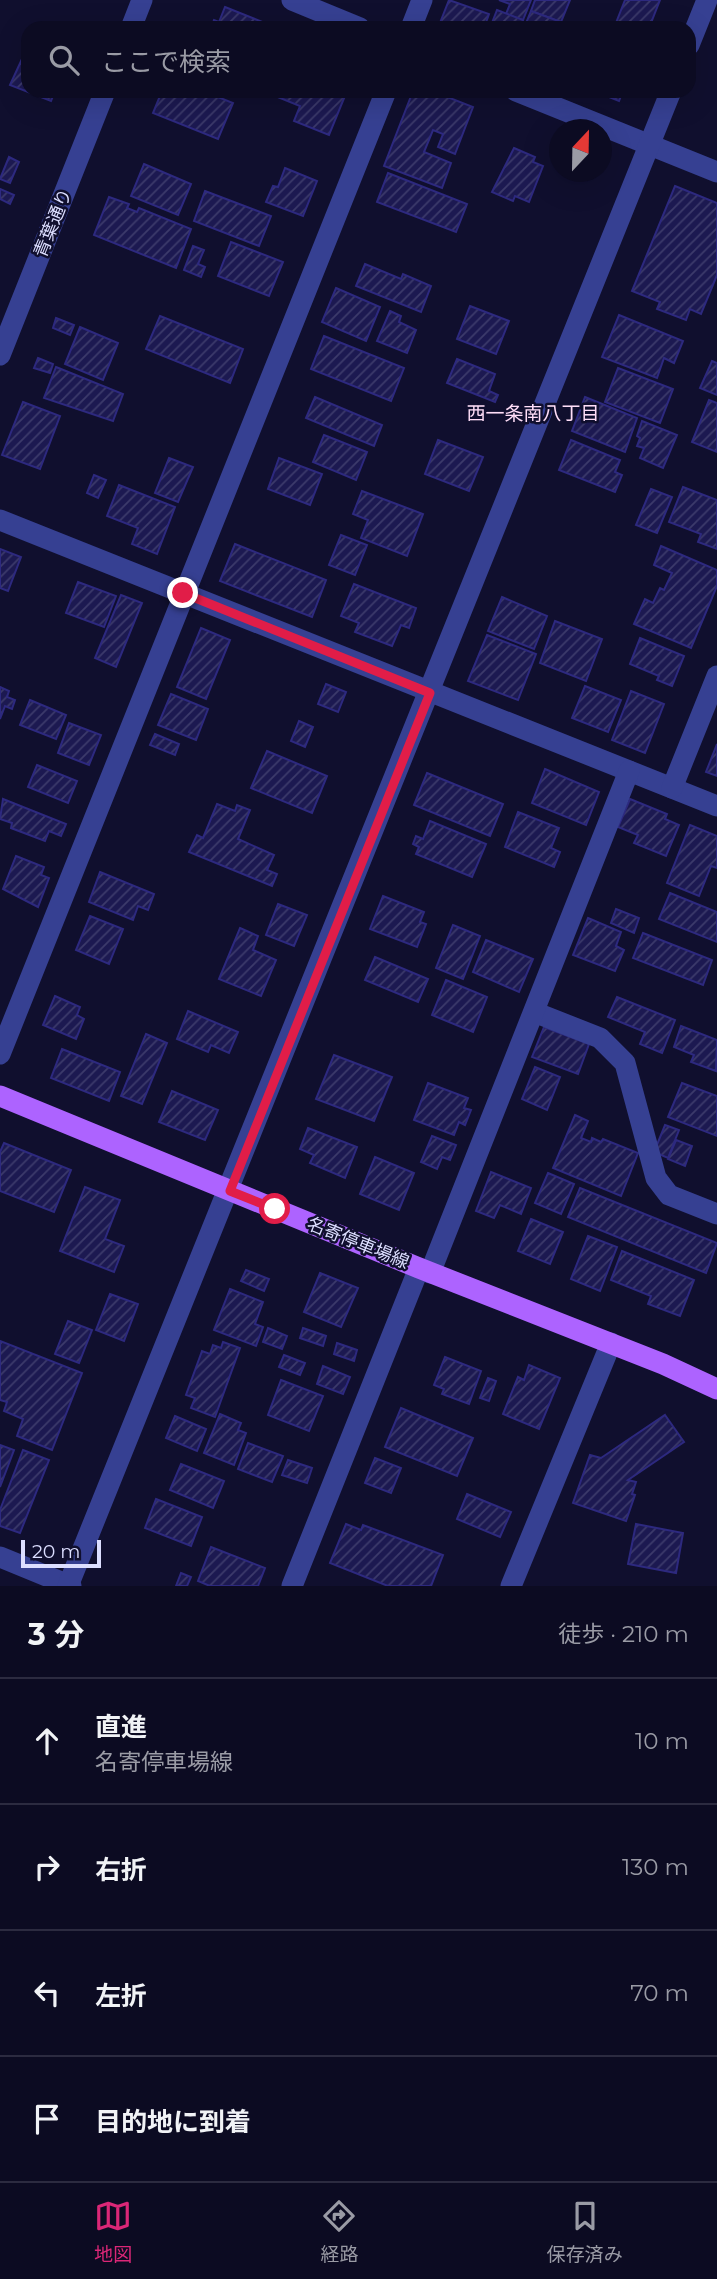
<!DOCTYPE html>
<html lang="ja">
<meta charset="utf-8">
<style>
body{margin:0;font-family:Montserrat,"Noto Sans JP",sans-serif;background:#15142a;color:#f1f3f6}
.compass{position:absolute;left:549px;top:119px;width:63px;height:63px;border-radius:50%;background:#0c0b22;box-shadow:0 7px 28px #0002;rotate:22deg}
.scale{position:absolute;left:21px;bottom:18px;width:80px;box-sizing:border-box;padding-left:7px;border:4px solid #dcdeff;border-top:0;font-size:19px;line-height:24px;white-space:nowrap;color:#dcdeff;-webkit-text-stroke:5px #100f2e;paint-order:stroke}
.stop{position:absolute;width:21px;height:21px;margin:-16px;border:5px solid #e11d48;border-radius:50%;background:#fff}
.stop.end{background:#e11d48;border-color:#fff;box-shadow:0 2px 7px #0008}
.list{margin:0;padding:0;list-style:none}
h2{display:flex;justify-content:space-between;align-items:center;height:91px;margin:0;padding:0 28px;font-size:30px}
h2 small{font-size:23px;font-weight:400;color:#9a9ba5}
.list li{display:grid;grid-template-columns:46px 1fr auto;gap:21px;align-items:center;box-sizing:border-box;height:126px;padding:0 28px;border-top:2px solid #2c2b40}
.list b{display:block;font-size:26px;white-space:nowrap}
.list p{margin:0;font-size:23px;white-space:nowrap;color:#9a9ba5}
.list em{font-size:23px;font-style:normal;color:#9a9ba5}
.icon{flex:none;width:38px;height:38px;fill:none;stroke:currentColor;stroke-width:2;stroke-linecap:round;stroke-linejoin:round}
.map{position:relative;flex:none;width:717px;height:1586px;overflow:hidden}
.search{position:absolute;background:#0c0b22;box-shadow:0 7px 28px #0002;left:21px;right:21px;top:21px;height:77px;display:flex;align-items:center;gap:18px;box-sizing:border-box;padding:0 24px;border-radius:21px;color:#9a9ba5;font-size:26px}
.sheet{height:595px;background:#0c0b22}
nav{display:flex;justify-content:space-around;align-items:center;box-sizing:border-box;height:98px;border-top:2px solid #2c2b40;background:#0c0b22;font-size:19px;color:#9a9ba5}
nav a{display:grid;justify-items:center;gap:4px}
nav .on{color:#db2777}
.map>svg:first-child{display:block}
.building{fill:url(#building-hatch);stroke:#2d297f;stroke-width:2}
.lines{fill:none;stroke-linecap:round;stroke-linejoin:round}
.minor{stroke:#364092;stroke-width:21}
.major{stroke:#ad63ff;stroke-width:21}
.route{stroke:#e11d48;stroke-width:9}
.labels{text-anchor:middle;stroke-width:5;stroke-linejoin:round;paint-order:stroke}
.street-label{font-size:18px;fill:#dcdeff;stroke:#100f2e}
.neighbourhood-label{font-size:19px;fill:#ffdef8;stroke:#100f2e}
</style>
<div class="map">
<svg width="717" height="1586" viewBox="0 0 717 1586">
<defs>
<pattern id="building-hatch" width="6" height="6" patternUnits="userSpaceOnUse" patternTransform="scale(1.75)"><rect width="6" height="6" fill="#1c1951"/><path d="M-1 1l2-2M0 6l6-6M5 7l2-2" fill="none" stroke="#3c3a6b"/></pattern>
</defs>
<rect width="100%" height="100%" fill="#100f2e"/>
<g class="building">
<path d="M449,0l40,14 -5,14h-46z"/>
<path d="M499,0h32l-8,20 -17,-6 4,-10z"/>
<path d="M535,0h35l-9,22 -30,-11z"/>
<path d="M625,0h35l-11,28h-35z"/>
<path d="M225,7l40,16 -2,5h-52l3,-8 5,2z"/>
<path d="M497,10l26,10 -3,8h-30z"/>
<path d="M531,11l30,11 -3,6h-34z"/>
<path d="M28,46v45h27l-4,10 -41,-16z"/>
<path d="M162,91h41l30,12 -15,36 -65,-26z"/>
<path d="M263,91h84l-18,44 -35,-14 6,-15z"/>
<path d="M413,91h19l41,16 -18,47 -17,-7 5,-13 -10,-4 -9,22 27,11 -9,25 -58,-22z"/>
<path d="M594,91h29l-4,10z"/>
<path d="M514,148l21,9 -2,5 10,4 -14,36 -14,-6 -2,5 -21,-9z"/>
<path d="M9,157l10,5 -9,21 -10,-4z"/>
<path d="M144,164l47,20 -13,31 -47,-19z"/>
<path d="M285,168l32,13 -14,35 -37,-14 7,-16 5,1z"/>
<path d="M388,173l79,31 -11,28 -79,-30z"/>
<path d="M675,186l42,17v72l-16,39 -11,-5 -4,11 -29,-11 3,-7 -28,-11z"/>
<path d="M0,189l14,6 -4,9 -10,-5z"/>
<path d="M205,191l66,25 -12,30 -65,-25z"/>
<path d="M109,197l20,7 -2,4 10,4 2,-4 52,21 -15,39 -82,-33z"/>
<path d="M231,242l52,20 -14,34 -51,-20z"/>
<path d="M193,246l11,4 -6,14 7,3 -4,10 -17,-7z"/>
<path d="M365,264l36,15 2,-5 28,12 -10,26 -65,-26z"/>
<path d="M336,288l44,19 -14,34 -44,-19z"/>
<path d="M470,306l39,15 -13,33 -39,-15z"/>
<path d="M390,311l11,5 -2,6 17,8 -9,23 -30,-12z"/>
<path d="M619,315l64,26 -9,22 -10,-5 -7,20 -55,-21z"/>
<path d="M160,316l83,33 -13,34 -84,-34z"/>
<path d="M56,318l18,7 -4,10 -17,-7z"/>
<path d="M80,327l38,16 -15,37 -38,-16z"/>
<path d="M324,336l80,32 -13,33 -80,-32z"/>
<path d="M38,358l15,6 -3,9 -16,-5z"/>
<path d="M457,359l38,15 -6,17 9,4 -3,7 -48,-19z"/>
<path d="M712,361l5,2v32l-17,-7z"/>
<path d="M56,367l67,27 -10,27 -69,-23z"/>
<path d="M618,368l55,21 -13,34 -55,-21z"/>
<path d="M315,397l67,28 -8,21 -68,-28z"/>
<path d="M585,397l52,21 -12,34 -53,-21z"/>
<path d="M709,400l8,3v49l-25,-10z"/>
<path d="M23,402l37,14 -20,53 -38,-14z"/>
<path d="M642,421l35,14 -14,33 -23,-10 4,-10 -7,-2 3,-8 -3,-2z"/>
<path d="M324,435l43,17 -11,28 -43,-18z"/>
<path d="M438,440l45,17 -14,34 -44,-17z"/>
<path d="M571,440l49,20 -5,12 7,3 -7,17 -56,-22z"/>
<path d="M169,458l24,9 -15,35 -23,-9z"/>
<path d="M279,458l43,16 -12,31 -42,-16z"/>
<path d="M94,475l12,5 -8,18 -11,-5z"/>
<path d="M119,485l56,22 -18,47 -25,-10 6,-16 -31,-12z"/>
<path d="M683,487l34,13v49l-19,-7 3,-8 -32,-12z"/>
<path d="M651,489l21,8 -15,36 -21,-8z"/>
<path d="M362,491l61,23 -16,42 -46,-18 7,-18 -15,-6z"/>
<path d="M341,535l26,10 -12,30 -26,-10z"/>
<path d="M235,544l91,36 -14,37 -92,-36z"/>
<path d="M661,546l56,24v16l-26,62 -57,-24 11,-25 8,4 7,-15 4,2 8,-17 -18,-8z"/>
<path d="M0,549l21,8 -13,34 -8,-3z"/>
<path d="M78,582l38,14 -12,31 -38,-14z"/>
<path d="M354,584l62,24 -7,20 -8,-3 -9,21 -37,-14 4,-9 -18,-7z"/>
<path d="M121,595l21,8 -26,64 -21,-9z"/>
<path d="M502,597l45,19 -13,33 -46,-18z"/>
<path d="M555,621l47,18 -16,42 -46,-18z"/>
<path d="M201,628l29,12 -24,59 -29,-12z"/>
<path d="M487,635l49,19 -18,46 -50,-19z"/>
<path d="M640,638l44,18 -12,30 -15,-6 2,-4 -29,-12z"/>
<path d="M326,684l20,8 -8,20 -20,-8z"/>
<path d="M585,686l36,14 -13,32 -36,-14z"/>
<path d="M0,687l9,4 -2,6 8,3 -3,9 -7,-3 -5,13z"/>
<path d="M631,691l33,13 -19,49 -33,-13z"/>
<path d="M171,694l37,15 -12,31 -38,-15z"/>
<path d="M30,700l36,15 -10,24 -36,-14z"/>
<path d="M299,721l14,6 -8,20 -14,-6z"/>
<path d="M69,723l32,12 -12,30 -31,-12z"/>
<path d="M155,734l24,10 -4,11 -25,-10z"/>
<path d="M717,744v32l-11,-4z"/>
<path d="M267,751l60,25 -15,37 -61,-25z"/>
<path d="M37,765l40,16 -9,22 -40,-16z"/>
<path d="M545,769l54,23 -13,33 -54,-22z"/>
<path d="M427,773l76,31 -13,32 -76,-31z"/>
<path d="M3,799l63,25 -5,12 -12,-5 -4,10 -34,-13 1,-5 -12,-4z"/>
<path d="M630,799l37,15 -2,5 14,6 -13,31 -32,-13 4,-8 -20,-8z"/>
<path d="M217,804l18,7 2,-6 13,5 -12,29 36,16 -7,15 10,4 -5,12 -83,-34 8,-17 6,3z"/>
<path d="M518,812l41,16 -8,20 9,4 -6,15 -49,-20z"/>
<path d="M430,821l56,23 -14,33 -56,-23 3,-7 -6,-3 3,-8 7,3z"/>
<path d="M690,825l27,11v32l-6,-2 -12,30 -32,-13z"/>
<path d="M16,856l28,11 -3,8 8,3 -11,29 -35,-18z"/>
<path d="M100,872l54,22 -6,16 -10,-4 -5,14 -44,-18z"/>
<path d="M670,893l47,19v30l-58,-23z"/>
<path d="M383,896l41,16 -4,10 6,2 -9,23 -47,-18z"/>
<path d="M278,904l29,11 -13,31 -28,-11z"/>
<path d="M616,909l23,9 -5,15 -23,-10z"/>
<path d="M90,916l33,13 -14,35 -33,-14z"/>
<path d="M588,918l33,14 -5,14 8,4 -9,21 -42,-16z"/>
<path d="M453,925l27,11 -17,43 -27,-11z"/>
<path d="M240,928l18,8 -5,14 23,10 -15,36 -42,-17z"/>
<path d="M643,933l69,27 -9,25 -70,-27z"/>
<path d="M486,940l47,19 -14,33 -46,-20z"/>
<path d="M375,957l53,22 -10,23 -53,-22z"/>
<path d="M446,980l41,17 -14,35 -41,-17z"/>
<path d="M55,996l25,11 -3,8 7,4 -8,20 -33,-14z"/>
<path d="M617,997l58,23 -13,33 -22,-9 5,-12 -37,-15z"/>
<path d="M188,1011l50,21 -9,21 -18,-8 -3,7 -31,-13z"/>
<path d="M681,1026l36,14 -1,31 -25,-9 3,-7 -20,-8z"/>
<path d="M544,1027l45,17 -11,30 -46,-17z"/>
<path d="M146,1034l21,9 -25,61 -21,-8z"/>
<path d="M62,1049l58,23 -11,29 -58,-23z"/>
<path d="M334,1055l58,22 -18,44 -58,-22z"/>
<path d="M535,1067l25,10 -13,33 -25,-11z"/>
<path d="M428,1083l40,15 -4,10 7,2 -6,15 -6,-3 -5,13 -40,-15z"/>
<path d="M682,1083l35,13v40l-49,-19z"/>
<path d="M172,1091l46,19 -13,30 -46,-18z"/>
<path d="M575,1115l13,6 -7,17 10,4 1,-4 9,4 2,-3 35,14 -17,43 -68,-28z"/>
<path d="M665,1125l14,5 -11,28 -14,-6z"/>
<path d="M308,1128l49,19 -12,31 -35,-15 4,-8 -14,-6z"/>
<path d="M432,1136l24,9 -6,15 -8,-3 -5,12 -16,-7z"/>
<path d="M676,1140l16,6 -7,20 -17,-7z"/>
<path d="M4,1143l67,27 -17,42 -54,-21v-39z"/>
<path d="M375,1157l39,16 -15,37 -39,-16z"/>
<path d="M491,1172l40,16 -10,26 -21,-9 -6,13 -18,-7z"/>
<path d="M548,1173l26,11 -13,30 -26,-11z"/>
<path d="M85,1187l35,13 -15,39 19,7 -10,26 -54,-21z"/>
<path d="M580,1188l137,55 -11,30 -138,-56z"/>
<path d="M531,1219l32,13 -13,32 -32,-13z"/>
<path d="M588,1236l29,11 -17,44 -29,-12z"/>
<path d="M622,1251l72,29 -14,36 -32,-12 3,-8 -40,-16z"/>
<path d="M246,1270l23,9 -5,12 -23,-10z"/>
<path d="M320,1273l38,15 -17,39 -37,-15z"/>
<path d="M230,1289l33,13 -8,22 8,3 -7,19 -42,-16z"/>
<path d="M110,1294l28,10 -14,37 -28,-11z"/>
<path d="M68,1321l24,9 -13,33 -24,-9z"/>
<path d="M268,1328l19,8 -5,13 -19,-7z"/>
<path d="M303,1328l23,8 -3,10 -23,-8z"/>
<path d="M0,1341l82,32 -30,77 -35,-14 6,-17 -19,-8 3,-9 -7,-2z"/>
<path d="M223,1342l17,6 -25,69 -24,-9 4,-10 -9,-3 16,-44 8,3 3,-9 8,3z"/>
<path d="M337,1343l20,7 -3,11 -20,-7z"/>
<path d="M284,1355l21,8 -5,12 -21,-8z"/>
<path d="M445,1357l36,14 -12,33 -27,-10 2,-5 -10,-4z"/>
<path d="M529,1365l31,13 -21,51 -36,-15 15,-37 6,3z"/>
<path d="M323,1366l27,11 -7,17 -26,-10z"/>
<path d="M488,1378l8,3 -7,20 -9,-3z"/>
<path d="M281,1380l42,16 -14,35 -41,-16z"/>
<path d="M401,1408l72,30 -16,38 -72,-29z"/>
<path d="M220,1414l21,9 -3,7 8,3 -12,32 -30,-12z"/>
<path d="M665,1415l19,27 -56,38 8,2 -4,12 3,1 -9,26 -53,-18 17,-48 11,3z"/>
<path d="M175,1416l31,13 -9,22 -31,-13z"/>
<path d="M248,1443l35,13 -11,26 -34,-13z"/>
<path d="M0,1445l14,5 -14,37z"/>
<path d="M23,1450l26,10 -29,73 -20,-7v-16z"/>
<path d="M375,1458l26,10 -10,25 -26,-10z"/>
<path d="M288,1460l24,8 -5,15 -25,-8z"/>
<path d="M181,1464l43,17 -11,27 -43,-18z"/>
<path d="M467,1494l44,18 -11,25 -43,-18z"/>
<path d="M156,1499l46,18 -11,29 -46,-18z"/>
<path d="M346,1524l15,6 2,-5 80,30 -12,31h-43l-58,-23z"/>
<path d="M636,1524l47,9 -7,40 -48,-9z"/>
<path d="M211,1547l54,21 -7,18h-48l-12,-5z"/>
<path d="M181,1573l10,4 -4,9h-11z"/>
</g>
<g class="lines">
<g class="minor">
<path d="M292,0l68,28"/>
<path d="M131,28l11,-28"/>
<path d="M411,28l11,-28"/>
<path d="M689,45l18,-45"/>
<path d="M516,91l201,81"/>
<path d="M0,355l105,-264"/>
<path d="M0,520l717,286"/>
<path d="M672,788l45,-112"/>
<path d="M534,1012l66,26 25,25 31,115 13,17 48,19"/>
<path d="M0,1054l386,-963"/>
<path d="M430,1273l199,-502"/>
<path d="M0,1557l71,29"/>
<path d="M68,1586l603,-1495"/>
<path d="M292,1586l127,-318"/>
<path d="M511,1586l100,-243"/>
</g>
<path class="major" d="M0,1096l419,172 244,96 54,25"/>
</g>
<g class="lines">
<path class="route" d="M183,593l247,100 -200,498 45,18"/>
</g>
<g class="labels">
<g class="street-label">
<text transform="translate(53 223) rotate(-68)" y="6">青葉通り</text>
<text transform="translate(358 1243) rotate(22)" y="6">名寄停車場線</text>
</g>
<g class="neighbourhood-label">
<text x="533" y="420">西一条南八丁目</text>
</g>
</g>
</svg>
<svg class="compass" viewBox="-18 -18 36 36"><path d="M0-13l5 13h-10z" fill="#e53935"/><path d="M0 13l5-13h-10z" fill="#9a9ba5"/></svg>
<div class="scale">20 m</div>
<div class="stop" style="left:275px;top:1209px"></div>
<div class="stop end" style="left:183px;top:593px"></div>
<div class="search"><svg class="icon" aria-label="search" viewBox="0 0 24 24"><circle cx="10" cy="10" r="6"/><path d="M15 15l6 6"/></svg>ここで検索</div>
</div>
<section class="sheet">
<h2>3 分<small>徒歩 · 210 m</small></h2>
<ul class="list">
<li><svg class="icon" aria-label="ahead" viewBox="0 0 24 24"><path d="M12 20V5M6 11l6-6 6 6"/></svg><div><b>直進</b><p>名寄停車場線</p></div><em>10 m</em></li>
<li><svg class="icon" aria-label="right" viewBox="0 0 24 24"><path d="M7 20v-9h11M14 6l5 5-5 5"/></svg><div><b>右折</b></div><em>130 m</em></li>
<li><svg class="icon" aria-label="left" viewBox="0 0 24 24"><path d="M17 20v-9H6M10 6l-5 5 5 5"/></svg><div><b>左折</b></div><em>70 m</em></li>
<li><svg class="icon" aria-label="arrive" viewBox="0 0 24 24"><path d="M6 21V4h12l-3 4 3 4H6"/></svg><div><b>目的地に到着</b></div></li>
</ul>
</section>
<nav>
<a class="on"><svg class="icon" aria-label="map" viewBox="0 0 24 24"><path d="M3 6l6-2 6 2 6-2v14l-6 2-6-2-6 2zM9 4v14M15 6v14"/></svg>地図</a>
<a><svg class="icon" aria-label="directions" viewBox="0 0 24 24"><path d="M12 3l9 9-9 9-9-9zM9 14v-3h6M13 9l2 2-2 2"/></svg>経路</a>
<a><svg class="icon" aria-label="saved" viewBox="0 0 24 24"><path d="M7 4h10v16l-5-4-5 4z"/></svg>保存済み</a>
</nav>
